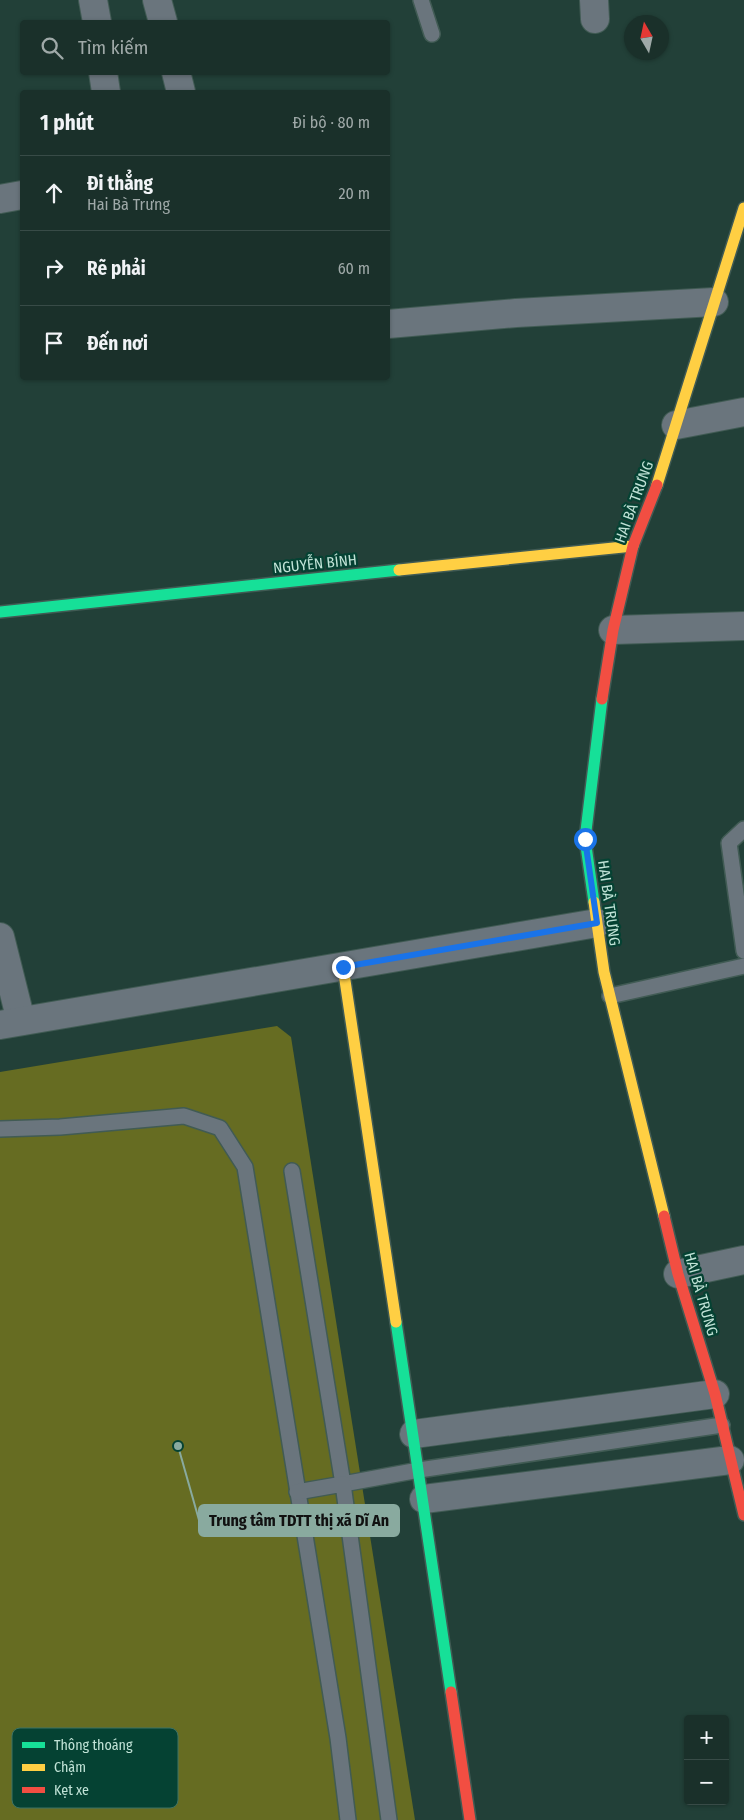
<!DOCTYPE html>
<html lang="vi">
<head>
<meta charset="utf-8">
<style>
  :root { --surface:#1a302a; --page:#273c36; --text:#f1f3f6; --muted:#9fa9a8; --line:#384b47 }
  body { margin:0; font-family:"Fira Sans Condensed",sans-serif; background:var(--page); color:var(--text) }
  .controls { position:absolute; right:15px; bottom:15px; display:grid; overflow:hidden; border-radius:5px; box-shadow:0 1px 4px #0004 }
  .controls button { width:45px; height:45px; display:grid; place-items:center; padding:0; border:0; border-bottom:1px solid var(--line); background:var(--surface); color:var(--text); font:25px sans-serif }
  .compass { position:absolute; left:624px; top:15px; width:45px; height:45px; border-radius:50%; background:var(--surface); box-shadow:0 1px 4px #0004; rotate:351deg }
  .stop { position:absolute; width:15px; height:15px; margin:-11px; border:4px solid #1a73e8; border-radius:50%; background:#fff }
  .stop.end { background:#1a73e8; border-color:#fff; box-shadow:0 1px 5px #0008 }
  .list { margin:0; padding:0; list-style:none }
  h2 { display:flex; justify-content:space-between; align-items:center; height:65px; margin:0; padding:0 20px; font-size:21px }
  h2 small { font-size:16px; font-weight:400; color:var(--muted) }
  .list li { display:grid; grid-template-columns:32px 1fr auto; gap:15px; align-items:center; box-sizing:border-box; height:75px; padding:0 20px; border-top:1px solid var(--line) }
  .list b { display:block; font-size:19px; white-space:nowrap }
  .list p { margin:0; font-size:16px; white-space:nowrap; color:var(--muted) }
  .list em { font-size:16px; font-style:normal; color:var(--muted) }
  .icon { flex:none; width:28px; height:28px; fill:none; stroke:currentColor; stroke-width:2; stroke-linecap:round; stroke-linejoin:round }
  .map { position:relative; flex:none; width:744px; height:1820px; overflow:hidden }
  .search { position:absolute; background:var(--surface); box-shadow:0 1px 4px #0004; left:20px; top:20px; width:370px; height:55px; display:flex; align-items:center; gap:12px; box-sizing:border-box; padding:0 18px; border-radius:5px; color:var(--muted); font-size:19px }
  .panel { position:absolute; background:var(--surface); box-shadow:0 1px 4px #0004; left:20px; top:90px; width:370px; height:290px; border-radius:5px }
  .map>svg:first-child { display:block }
  .pitch { fill:#666c22 }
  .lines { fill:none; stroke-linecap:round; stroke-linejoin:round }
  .lane-casing { stroke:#415b54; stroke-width:18 }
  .street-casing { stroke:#415b54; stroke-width:30 }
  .fast-casing { stroke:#415b54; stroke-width:14 }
  .slow-casing { stroke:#415b54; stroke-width:14 }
  .jam-casing { stroke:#415b54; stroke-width:14 }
  .lane { stroke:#6a757d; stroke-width:15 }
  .street { stroke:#6a757d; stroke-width:28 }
  .fast { stroke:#16e098; stroke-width:11 }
  .slow { stroke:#ffcf43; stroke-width:11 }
  .jam { stroke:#f24e42; stroke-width:11 }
  .route { stroke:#1a73e8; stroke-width:6 }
  .labels { text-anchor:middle; stroke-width:4.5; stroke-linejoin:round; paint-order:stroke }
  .street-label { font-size:15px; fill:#c1e3d7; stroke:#054233 }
  .key { fill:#054233; stroke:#3d7264; stroke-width:1 }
  .key-label { font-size:14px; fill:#c1e3d7 }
  .leader { fill:none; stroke:#89aa9f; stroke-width:2 }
  .callout-dot { fill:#89aa9f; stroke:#054233; stroke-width:2 }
  .callout { fill:#89aa9f; stroke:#89aa9f; stroke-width:2 }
  .callout-label { font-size:16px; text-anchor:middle; font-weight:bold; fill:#111 }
</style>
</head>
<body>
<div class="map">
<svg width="744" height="1820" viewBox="0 0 744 1820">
  <rect width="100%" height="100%" fill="#224038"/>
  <polygon class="pitch" points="277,1026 291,1037 415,1820 0,1820 0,1072"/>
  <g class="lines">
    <defs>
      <g id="lane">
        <polyline points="421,0 432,34"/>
        <polyline points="744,829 729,843 744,951"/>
        <polyline points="610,996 744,966"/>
        <polyline points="0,1129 60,1127 184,1116 220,1128 245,1167 338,1738 348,1820"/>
        <polyline points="292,1171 343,1484 419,1470 722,1425"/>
        <polyline points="297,1492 343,1484 389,1820"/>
      </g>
      <g id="street">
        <polyline points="93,0 97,22"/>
        <polyline points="157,0 163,22"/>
        <polyline points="594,0 595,19"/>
        <polyline points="103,72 106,92"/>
        <polyline points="176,72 181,92"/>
        <polyline points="0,199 22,195"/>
        <polyline points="388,324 516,313 714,302"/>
        <polyline points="676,425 744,412"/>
        <polyline points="613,630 744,626"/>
        <polyline points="0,937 21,1021"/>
        <polyline points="0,1025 597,923"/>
        <polyline points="678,1274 744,1260"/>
        <polyline points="414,1434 715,1394"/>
        <polyline points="424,1499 730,1460"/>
      </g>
      <g id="fast">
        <polyline points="0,612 399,570"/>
        <polyline points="594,902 585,839 602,699"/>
        <polyline points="396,1322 451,1692"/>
      </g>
      <g id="slow">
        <polyline points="657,485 744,208"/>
        <polyline points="399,570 633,546"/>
        <polyline points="594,902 604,972 664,1216"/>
        <polyline points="343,967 396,1322"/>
      </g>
      <g id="jam">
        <polyline points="602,699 613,630 633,546 657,485"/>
        <polyline points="664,1216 678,1274 715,1394 744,1515"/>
        <polyline points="451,1692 470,1820"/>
      </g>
    </defs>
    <use href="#lane" class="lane-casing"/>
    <use href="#street" class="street-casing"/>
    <use href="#fast" class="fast-casing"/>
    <use href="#slow" class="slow-casing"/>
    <use href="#jam" class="jam-casing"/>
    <use href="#lane" class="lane"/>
    <use href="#street" class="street"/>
    <use href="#fast" class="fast"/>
    <use href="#slow" class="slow"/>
    <use href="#jam" class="jam"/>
  </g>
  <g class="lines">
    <polyline class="route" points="343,967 597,923 585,839"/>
  </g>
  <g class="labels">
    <g class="street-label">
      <text transform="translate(634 502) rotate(-70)" y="5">HAI BÀ TRƯNG</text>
      <text transform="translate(315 564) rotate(-6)" y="5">NGUYỄN BÍNH</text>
      <text transform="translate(609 903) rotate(82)" y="5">HAI BÀ TRƯNG</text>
      <text transform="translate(701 1294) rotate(74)" y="5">HAI BÀ TRƯNG</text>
    </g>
  </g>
  <rect x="12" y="1728" width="166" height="80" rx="8" class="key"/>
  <rect x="22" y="1742" width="23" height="6" fill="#16e098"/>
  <rect x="22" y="1764" width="23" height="7" fill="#ffcf43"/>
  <rect x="22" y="1787" width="23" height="6" fill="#f24e42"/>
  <g class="key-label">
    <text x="54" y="1750">Thông thoáng</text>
    <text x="54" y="1772">Chậm</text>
    <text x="54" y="1795">Kẹt xe</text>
  </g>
  <path class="leader" d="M178 1446L199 1520"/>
  <circle class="callout-dot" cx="178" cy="1446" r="5"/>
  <rect class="callout" x="199" y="1505" width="200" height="31" rx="5"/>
  <g class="callout-label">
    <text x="299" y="1526">Trung tâm TDTT thị xã Dĩ An</text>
  </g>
</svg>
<div class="controls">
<button>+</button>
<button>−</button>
</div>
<svg class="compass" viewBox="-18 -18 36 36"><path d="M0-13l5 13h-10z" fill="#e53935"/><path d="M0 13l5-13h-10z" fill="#9fa9a8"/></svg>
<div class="stop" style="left:585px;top:839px"></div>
<div class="stop end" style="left:343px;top:967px"></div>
<div class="search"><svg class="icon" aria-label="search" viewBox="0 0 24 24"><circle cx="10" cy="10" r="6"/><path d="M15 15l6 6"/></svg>Tìm kiếm</div>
<section class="panel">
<h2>1 phút<small>Đi bộ · 80 m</small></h2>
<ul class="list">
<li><svg class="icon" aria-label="ahead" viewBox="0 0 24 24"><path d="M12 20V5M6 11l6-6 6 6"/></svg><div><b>Đi thẳng</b><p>Hai Bà Trưng</p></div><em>20 m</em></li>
<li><svg class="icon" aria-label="right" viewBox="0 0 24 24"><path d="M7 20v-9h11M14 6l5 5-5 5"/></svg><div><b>Rẽ phải</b></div><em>60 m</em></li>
<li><svg class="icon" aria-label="arrive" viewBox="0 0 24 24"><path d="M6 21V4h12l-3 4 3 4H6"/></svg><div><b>Đến nơi</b></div></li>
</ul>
</section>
</div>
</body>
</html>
